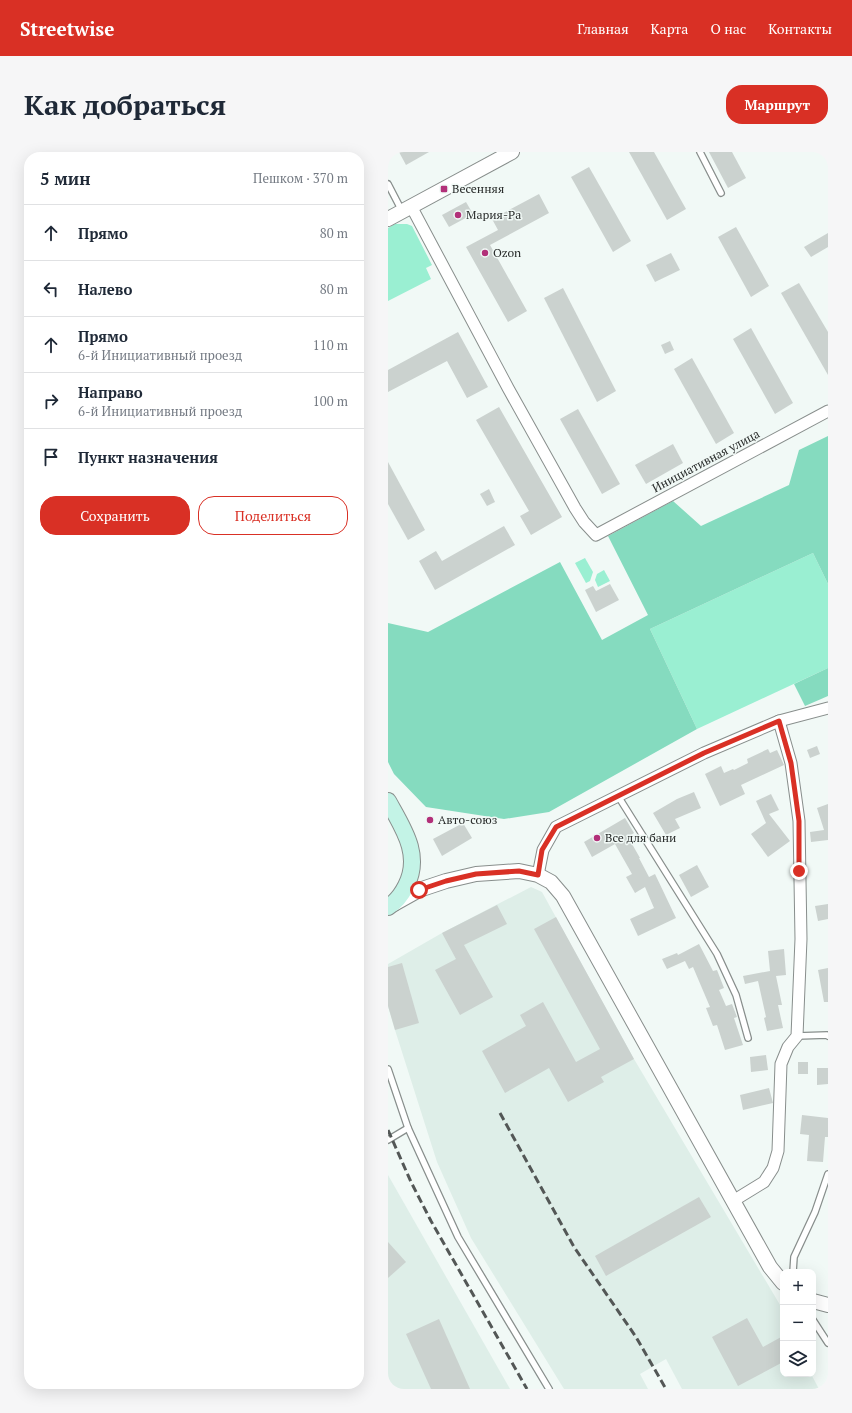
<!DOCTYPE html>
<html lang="ru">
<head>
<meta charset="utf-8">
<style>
  :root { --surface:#fff; --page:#f6f6f7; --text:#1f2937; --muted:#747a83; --line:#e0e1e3; --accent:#d93025 }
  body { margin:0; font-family:"PT Serif",serif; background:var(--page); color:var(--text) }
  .controls { position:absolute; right:12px; bottom:12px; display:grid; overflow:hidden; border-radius:8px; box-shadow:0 4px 16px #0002 }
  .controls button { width:36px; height:36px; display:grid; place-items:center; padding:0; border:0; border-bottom:1px solid var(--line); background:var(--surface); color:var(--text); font:20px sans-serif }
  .stop { position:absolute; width:12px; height:12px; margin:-9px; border:3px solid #d93025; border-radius:50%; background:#fff }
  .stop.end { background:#d93025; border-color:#fff; box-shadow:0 1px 4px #0008 }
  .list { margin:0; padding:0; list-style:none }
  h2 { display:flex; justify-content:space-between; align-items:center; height:52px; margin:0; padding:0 16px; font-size:17px }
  h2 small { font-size:13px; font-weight:400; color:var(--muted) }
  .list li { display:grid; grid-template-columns:26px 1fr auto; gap:12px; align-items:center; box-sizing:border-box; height:56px; padding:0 16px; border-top:1px solid var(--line) }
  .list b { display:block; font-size:15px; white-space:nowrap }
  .list p { margin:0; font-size:13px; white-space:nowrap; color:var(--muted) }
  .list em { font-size:13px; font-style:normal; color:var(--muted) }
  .actions { display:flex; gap:8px; padding:12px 16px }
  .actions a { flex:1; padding:9px 0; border:1px solid var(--accent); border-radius:16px; text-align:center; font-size:14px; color:var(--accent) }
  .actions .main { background:var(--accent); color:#fff }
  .icon { flex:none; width:22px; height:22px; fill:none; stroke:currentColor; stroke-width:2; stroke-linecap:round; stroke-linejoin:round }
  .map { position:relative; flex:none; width:440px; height:1237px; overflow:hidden; border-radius:16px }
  header { display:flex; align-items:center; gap:24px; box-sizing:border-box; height:56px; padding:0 20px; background:var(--accent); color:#fff }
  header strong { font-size:19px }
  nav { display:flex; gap:22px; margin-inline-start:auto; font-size:14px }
  .intro { display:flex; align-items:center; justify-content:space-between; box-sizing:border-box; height:96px; padding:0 24px }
  h1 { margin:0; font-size:28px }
  .button { padding:10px 18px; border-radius:16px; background:var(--accent); color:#fff; font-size:14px; font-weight:700 }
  main { display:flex; gap:24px; padding:0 24px }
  aside { flex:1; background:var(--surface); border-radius:16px; box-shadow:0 4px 16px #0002 }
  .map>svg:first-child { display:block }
  .built { fill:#deeee8 }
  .green { fill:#9aefd2 }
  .forest { fill:#85dbbf }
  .building { fill:#cbd2cf }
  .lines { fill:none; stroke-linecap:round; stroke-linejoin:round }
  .service-casing { stroke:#888e8c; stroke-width:8 }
  .minor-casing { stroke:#888e8c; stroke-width:13 }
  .tertiary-casing { stroke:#888e8c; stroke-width:16 }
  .secondary-casing { stroke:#888e8c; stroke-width:18 }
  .service { stroke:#fff; stroke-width:5.5 }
  .minor { stroke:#fff; stroke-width:11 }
  .tertiary { stroke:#fff; stroke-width:14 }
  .secondary { stroke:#c3f3e6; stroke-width:16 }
  .rail { stroke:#535756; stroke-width:3; stroke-dasharray:8 4; stroke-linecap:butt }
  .route { stroke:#d93025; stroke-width:5 }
  .poi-dot { fill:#b23079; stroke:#f1f9f6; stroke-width:1.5 }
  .labels { text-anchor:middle; stroke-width:3; stroke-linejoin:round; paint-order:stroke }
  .poi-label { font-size:12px; fill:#292c2b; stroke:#f1f9f6; text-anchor:start }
  .street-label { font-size:12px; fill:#292c2b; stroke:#f1f9f6 }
</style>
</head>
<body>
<header>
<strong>Streetwise</strong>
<nav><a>Главная</a><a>Карта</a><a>О нас</a><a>Контакты</a></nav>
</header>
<div class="intro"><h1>Как добраться</h1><a class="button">Маршрут</a></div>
<main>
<aside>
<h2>5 мин<small>Пешком · 370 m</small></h2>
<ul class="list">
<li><svg class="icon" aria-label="ahead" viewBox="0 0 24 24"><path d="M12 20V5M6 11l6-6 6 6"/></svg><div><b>Прямо</b></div><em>80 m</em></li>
<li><svg class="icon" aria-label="left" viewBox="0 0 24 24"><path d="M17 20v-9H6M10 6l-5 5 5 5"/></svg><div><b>Налево</b></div><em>80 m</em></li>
<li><svg class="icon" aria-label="ahead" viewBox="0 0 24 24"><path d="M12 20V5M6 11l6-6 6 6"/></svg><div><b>Прямо</b><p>6-й Инициативный проезд</p></div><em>110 m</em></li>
<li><svg class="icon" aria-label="right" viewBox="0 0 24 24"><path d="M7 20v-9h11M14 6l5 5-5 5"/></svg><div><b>Направо</b><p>6-й Инициативный проезд</p></div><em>100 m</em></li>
<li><svg class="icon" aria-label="arrive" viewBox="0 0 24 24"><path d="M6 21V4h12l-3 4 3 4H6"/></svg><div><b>Пункт назначения</b></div></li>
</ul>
<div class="actions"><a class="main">Сохранить</a><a>Поделиться</a></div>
</aside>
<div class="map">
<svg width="440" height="1237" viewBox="0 0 440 1237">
  <rect width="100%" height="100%" fill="#f1f9f6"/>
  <g class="built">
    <polygon points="143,735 154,740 246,907 395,1158 395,1222 423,1222 431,1237 294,1237 278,1207 252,1222 260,1237 176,1237 83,1086 49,1010 7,878 0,854 0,812 54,781"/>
    <polygon points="0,1023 122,1237 0,1237"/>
  </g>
  <g class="green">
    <polygon points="7,72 19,72 24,74 44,113 38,116 43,127 0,149 0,76"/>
    <polygon points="425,401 440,432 440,516 309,577 262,477"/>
    <polygon points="197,406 205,420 202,429 198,431 187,411"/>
    <polygon points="216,418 222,429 210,435 207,428 209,422"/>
  </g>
  <g class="forest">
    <polygon points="440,284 440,432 425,401 262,477 309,577 161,660 116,667 38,655 6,622 0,610 0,471 40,480 172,410 214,488 260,463 220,384 285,349 313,374 401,333 411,298"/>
    <polygon points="440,516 440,544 417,554 406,532"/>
  </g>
  <g class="building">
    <polygon points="11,0 41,0 18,13"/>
    <polygon points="241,0 266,0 298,57 279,68"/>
    <polygon points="321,0 344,0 358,26 340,36"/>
    <polygon points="201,15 243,89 225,100 183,25"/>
    <polygon points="151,42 161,61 102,93 139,159 120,170 78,95 110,78 104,67"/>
    <polygon points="78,50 85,62 61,75 54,63"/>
    <polygon points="348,75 381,134 363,145 330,85"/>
    <polygon points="440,81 440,95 423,105 416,95"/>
    <polygon points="283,101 292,118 267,130 258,113"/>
    <polygon points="411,131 440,180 440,223 393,141"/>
    <polygon points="175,136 228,239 209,250 156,146"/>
    <polygon points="363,176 405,251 387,262 345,187"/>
    <polygon points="70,180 100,235 79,246 59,209 0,240 0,218"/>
    <polygon points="282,189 286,198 277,202 273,193"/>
    <polygon points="304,206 346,281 328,292 286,217"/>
    <polygon points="111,255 174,365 143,383 132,364 141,359 88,268"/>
    <polygon points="190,257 232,332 214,342 172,267"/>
    <polygon points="285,292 295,311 258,332 247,313"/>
    <polygon points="0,310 37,378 20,388 0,352"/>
    <polygon points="101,337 107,350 99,354 92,342"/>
    <polygon points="116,374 127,393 47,438 31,409 48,399 54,409"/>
    <polygon points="222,432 231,448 208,460 197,438 205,434 208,439"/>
    <polygon points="429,594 432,602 422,606 419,598"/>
    <polygon points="380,597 382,601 389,598 396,613 353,633 357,642 332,654 317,622 333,614 336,621 345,617 346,618 360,611 359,607"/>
    <polygon points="306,640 313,656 287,667 292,676 278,683 265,661 289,647"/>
    <polygon points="383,642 391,658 381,662 402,689 380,705 363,682 378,671 368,649"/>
    <polygon points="440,652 440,688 423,690 422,680 436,678 429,656"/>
    <polygon points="237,666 246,681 240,685 252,706 251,706 261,725 267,722 288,766 250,784 242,767 266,756 257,735 247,741 238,725 244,722 227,692 204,705 196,690"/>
    <polygon points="75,671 84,686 54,704 45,687"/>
    <polygon points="309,713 321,735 303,745 291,723"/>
    <polygon points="440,752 440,767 430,769 427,754"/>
    <polygon points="109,753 119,772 76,793 105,845 72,863 47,818 68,807 54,781"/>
    <polygon points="168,765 246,907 213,925 216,930 180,950 161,916 117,941 94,899 138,874 132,863 155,850 188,910 212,897 146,777"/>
    <polygon points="311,792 325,819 329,818 336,836 331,838 338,854 344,852 349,865 346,866 355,893 337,898 329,873 325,874 318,856 322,855 305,815 301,817 297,809 279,817 274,807 289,801 290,803"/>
    <polygon points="396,797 398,823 388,824 394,853 390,853 395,876 379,879 376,866 378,865 370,829 357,832 355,824 382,819 380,799"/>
    <polygon points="14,811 31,871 7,878 0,854 0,815"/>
    <polygon points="440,816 440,850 436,850 430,818"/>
    <polygon points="378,903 380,918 363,920 362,905"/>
    <rect x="410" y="910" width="10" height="12"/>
    <polygon points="429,916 440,916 440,932 429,933"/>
    <polygon points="381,936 385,951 355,958 352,943"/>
    <polygon points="414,963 440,966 440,985 437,985 435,1010 419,1009 421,983 412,982"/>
    <polygon points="311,1045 323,1065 218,1124 207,1104"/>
    <polygon points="0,1090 18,1110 0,1126"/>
    <polygon points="359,1166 375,1195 395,1184 395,1210 350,1234 324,1185"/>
    <polygon points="51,1167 82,1237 43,1237 18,1182"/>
  </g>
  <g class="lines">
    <defs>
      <g id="service">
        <polyline points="312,0 333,41"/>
        <polyline points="0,32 14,59"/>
        <polyline points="230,644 329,802 348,843 360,886"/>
        <polyline points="409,884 439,883 440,884"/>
        <polyline points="0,917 20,976 70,1085 161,1237"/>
        <polyline points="0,988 20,976"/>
        <polyline points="405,1120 406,1105 427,1060 440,1022"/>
        <polyline points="425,1168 440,1191"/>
      </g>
      <g id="minor">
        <polyline points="23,54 120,236 187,356 196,370 208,383 440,259"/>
        <polyline points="150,723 155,698 168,675 316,601 391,569 440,556"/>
        <polyline points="345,1049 376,1030 385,1016 390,999 393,912 400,895 409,884 413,787 411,669 403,611 391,569"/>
      </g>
      <g id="tertiary">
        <polyline points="0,67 124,0"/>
        <polyline points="6,752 31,738 58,729 88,722 131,719 150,723 163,730 175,744 382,1115 395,1131"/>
        <polyline points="425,1149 440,1153"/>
      </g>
      <path id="secondary" d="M0,649C15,676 34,703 18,734C14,742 8,750 0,755"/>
    </defs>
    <use href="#service" class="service-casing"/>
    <use href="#minor" class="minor-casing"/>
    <use href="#tertiary" class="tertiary-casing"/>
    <use href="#secondary" class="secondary-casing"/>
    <use href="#service" class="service"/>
    <use href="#minor" class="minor"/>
    <use href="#tertiary" class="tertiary"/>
    <use href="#secondary" class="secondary"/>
    <g class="rail">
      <polyline points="112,961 186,1095 248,1185 278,1237"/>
      <polyline points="0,978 23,1030 43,1069 139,1237"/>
    </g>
  </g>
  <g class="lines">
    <polyline class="route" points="31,738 58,729 88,722 131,719 150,723 154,698 168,675 316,601 391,569 403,611 411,669 411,719"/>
  </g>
  <g class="poi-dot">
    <rect x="52" y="33" width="8" height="8" rx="2"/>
    <circle cx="70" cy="63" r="4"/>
    <circle cx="97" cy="101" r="4"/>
    <circle cx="42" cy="668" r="4"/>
    <circle cx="209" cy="686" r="4"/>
  </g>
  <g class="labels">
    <g class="poi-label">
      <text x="64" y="41">Весенняя</text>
      <text x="78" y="67">Мария-Ра</text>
      <text x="105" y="105">Ozon</text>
      <text x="50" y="672">Авто-союз</text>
      <text x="217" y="690">Все для бани</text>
    </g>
    <g class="street-label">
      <text transform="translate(318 309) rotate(-28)" y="4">Инициативная улица</text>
    </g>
  </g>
</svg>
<div class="controls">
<button>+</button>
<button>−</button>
<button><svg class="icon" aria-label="layers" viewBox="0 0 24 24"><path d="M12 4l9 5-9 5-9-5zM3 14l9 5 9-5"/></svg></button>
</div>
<div class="stop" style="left:31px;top:738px"></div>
<div class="stop end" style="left:411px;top:719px"></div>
</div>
</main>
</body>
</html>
